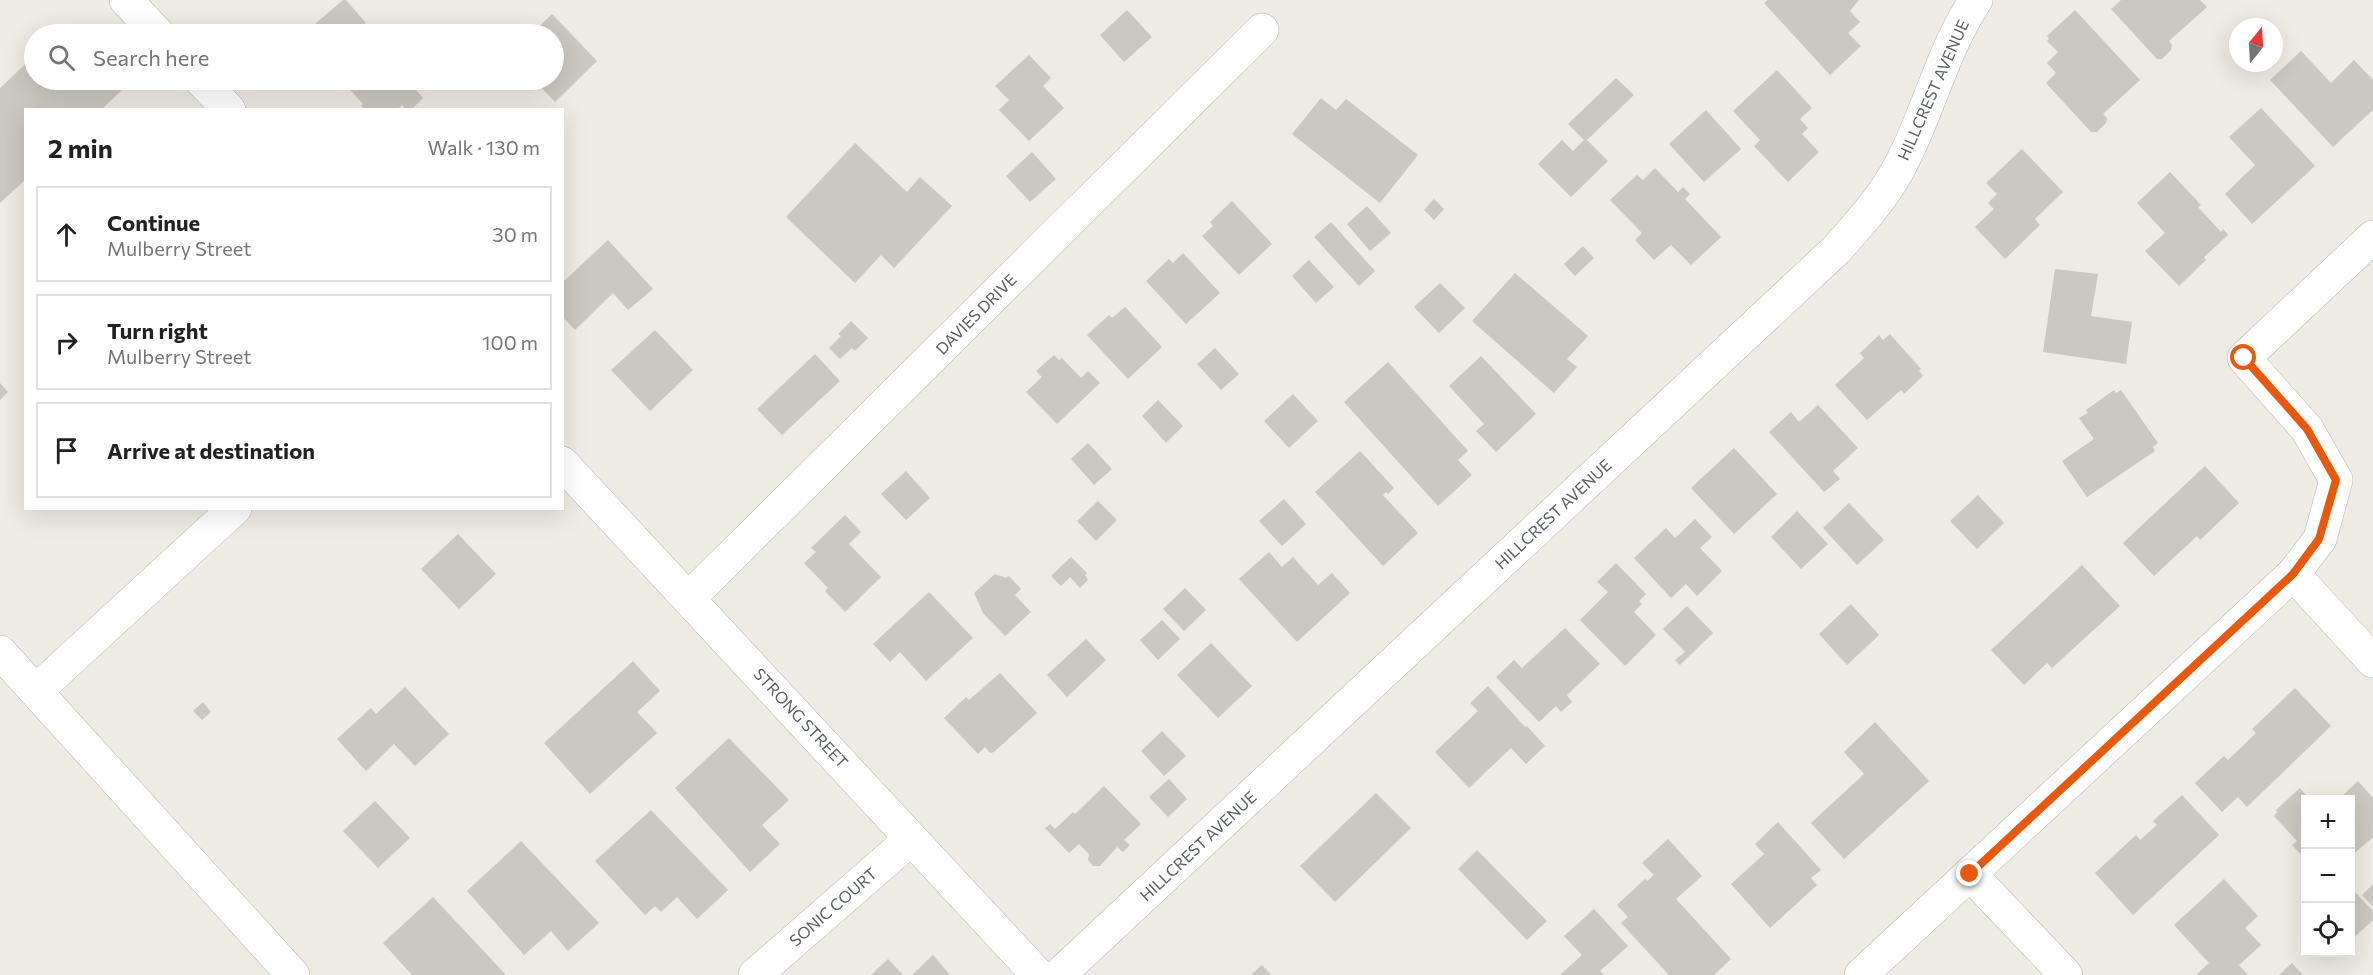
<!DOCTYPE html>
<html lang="en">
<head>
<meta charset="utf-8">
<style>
  :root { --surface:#fff; --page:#f6f6f6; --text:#202124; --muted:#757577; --line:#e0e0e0 }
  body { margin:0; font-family:Commissioner,sans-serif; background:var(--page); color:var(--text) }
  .controls { position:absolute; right:18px; bottom:18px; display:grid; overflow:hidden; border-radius:0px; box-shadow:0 6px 24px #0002 }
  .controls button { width:54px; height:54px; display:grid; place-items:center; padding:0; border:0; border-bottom:2px solid var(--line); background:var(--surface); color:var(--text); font:30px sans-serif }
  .compass { position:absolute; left:2229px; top:18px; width:54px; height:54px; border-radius:50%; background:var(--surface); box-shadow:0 6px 24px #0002; rotate:18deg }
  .stop { position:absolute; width:18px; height:18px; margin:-14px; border:4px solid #ea580c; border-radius:50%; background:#fff }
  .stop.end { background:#ea580c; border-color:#fff; box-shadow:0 2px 6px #0008 }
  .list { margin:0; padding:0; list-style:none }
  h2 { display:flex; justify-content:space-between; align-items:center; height:78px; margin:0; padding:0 24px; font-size:26px }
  h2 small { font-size:20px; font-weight:400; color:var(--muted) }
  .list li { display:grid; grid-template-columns:39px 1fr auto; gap:18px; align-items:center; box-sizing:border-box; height:96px; margin:0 12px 12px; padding:0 12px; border:2px solid var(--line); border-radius:0px }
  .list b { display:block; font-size:22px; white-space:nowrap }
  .list p { margin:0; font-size:20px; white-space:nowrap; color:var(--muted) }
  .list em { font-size:20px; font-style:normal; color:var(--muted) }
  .icon { flex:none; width:33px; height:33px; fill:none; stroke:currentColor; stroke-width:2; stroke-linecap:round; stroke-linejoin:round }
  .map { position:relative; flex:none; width:2373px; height:975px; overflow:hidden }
  .search { position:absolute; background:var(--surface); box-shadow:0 6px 24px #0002; left:24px; top:24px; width:540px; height:66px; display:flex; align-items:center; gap:15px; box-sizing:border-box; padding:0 21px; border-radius:33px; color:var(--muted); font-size:22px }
  .panel { position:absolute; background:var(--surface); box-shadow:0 6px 24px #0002; left:24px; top:108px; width:540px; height:402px; border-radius:0px }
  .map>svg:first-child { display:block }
  .building { fill:#cbc7c1 }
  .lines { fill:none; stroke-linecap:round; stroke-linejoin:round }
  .minor-casing { stroke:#b5b8bd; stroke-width:34 }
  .minor { stroke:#fff; stroke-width:33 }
  .route { stroke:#ea580c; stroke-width:8 }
  .labels { text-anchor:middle; stroke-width:4.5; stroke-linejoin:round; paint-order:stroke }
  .street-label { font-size:16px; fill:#5a5f64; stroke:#fff }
</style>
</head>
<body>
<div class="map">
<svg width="2373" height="975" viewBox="0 0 2373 975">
  <rect width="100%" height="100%" fill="#eeebe2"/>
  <g class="building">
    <polygon points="343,0 346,0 366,23 356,32 358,34 303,34"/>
    <polygon points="1768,0 1859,0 1850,11 1860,22 1848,33 1861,46 1830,75 1764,3"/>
    <polygon points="2121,0 2200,0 2207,7 2169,41 2172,45 2171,50 2162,59 2157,59 2111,9"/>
    <polygon points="1127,10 1152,37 1124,62 1100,35"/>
    <polygon points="2075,10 2140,80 2103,114 2107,118 2106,123 2097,132 2091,132 2046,83 2056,73 2047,63 2058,52 2047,41 2049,39 2047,36"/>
    <polygon points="552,14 597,61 555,102 534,80 554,80 554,34 531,34"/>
    <polygon points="2301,51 2331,83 2354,60 2373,80 2373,110 2333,147 2270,80"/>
    <polygon points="1029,55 1051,78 1043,86 1064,108 1029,141 999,110 1009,100 995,86"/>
    <polygon points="34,56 34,80 111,80 121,91 101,110 26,110 26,179 0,203 0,88"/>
    <polygon points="1777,70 1812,108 1800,119 1808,128 1802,134 1819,152 1788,182 1754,146 1760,140 1733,111"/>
    <polygon points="1616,78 1634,95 1587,140 1608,161 1571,197 1538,164 1562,140 1573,151 1584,140 1568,124"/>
    <polygon points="350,80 411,80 409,82 423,98 411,110 406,110 402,105 397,110 365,110 361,106 363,104 345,84"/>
    <polygon points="1321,98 1336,110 1346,99 1418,155 1380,203 1292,134"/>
    <polygon points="2261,108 2315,166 2252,224 2225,194 2255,165 2229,137"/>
    <polygon points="1706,110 1741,149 1704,182 1669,144"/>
    <polygon points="855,143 907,192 920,177 952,206 894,268 881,255 855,283 786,217"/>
    <polygon points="2022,149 2063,192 2035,219 2040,225 2005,259 1975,227 1994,209 1988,203 1997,194 1986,183"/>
    <polygon points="1032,152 1056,179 1030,202 1006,176"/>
    <polygon points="1655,168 1678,192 1683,187 1690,194 1685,199 1721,237 1691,265 1671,245 1654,260 1635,240 1642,233 1610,200 1637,175 1643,180"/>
    <polygon points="2170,172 2201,205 2198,207 2221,232 2223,229 2228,235 2204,257 2206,260 2179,286 2145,251 2165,233 2137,203"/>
    <polygon points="1434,199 1444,209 1434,220 1424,210"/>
    <polygon points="1232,201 1272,244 1239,275 1202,236 1213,226 1210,222"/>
    <polygon points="1367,206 1391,233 1370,251 1347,224"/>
    <polygon points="1331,222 1375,271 1359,286 1314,237"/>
    <polygon points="608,240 653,289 628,310 613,293 575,330 562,316 562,283"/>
    <polygon points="1583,246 1594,258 1575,276 1564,264"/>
    <polygon points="1183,253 1220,293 1186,324 1146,281 1169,259 1173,263"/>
    <polygon points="1309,260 1334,287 1316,303 1292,276"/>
    <polygon points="2055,269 2098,274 2091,316 2132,322 2126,364 2043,352"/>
    <polygon points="1515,273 1588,336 1567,359 1577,367 1554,393 1472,321"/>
    <polygon points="1440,283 1465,308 1439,333 1414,307"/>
    <polygon points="1125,307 1162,347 1128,379 1087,335 1109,315 1112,318"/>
    <polygon points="851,321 868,338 855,351 852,348 840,359 829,348 841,336 838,334"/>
    <polygon points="655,330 693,370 650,411 611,370"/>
    <polygon points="1890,334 1921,369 1919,371 1923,376 1904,394 1901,390 1867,420 1835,385 1864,358 1860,353 1879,335 1883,340"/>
    <polygon points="1215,348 1239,374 1221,390 1197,364"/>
    <polygon points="815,354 840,381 782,435 757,409"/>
    <polygon points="1054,355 1059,360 1062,358 1081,378 1088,371 1100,383 1057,424 1026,392 1042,377 1036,371"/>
    <polygon points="1481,356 1536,414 1496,452 1476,431 1484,424 1449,386"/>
    <polygon points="1388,362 1468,451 1458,460 1472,475 1438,506 1344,402"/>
    <polygon points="0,383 8,392 0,400"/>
    <polygon points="2114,390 2116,393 2121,390 2158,443 2153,447 2155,451 2087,497 2062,461 2094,439 2079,418 2088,413 2086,410"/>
    <polygon points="1293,394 1318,421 1289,448 1264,421"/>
    <polygon points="1158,400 1183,426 1166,443 1142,416"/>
    <polygon points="1818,405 1858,448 1833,471 1840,479 1824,492 1769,432 1791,412 1799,422"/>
    <polygon points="1088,443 1112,469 1094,485 1071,459"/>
    <polygon points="1734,448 1777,494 1734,534 1691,488"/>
    <polygon points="1360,451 1394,488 1388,494 1386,492 1383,495 1418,533 1383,566 1315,492"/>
    <polygon points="2205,466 2239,503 2200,540 2197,536 2154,576 2123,543"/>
    <polygon points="906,471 930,498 906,520 881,494"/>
    <polygon points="1978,495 2004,523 1977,549 1950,521"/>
    <polygon points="1284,499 1306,524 1282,546 1259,521"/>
    <polygon points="1098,501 1117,520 1096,541 1077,521"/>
    <polygon points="1849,503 1884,540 1857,565 1823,528"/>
    <polygon points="1797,511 1828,544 1801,569 1771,537"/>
    <polygon points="845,515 861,532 849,544 881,577 845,612 825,591 828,588 804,563 816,552 811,548"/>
    <polygon points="1695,519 1712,537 1700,548 1722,571 1697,596 1686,584 1671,598 1634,558 1666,528 1675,538"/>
    <polygon points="458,534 496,574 459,609 421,569"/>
    <polygon points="1269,552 1282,567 1293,557 1318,585 1332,573 1350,593 1297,642 1239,579"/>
    <polygon points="1071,557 1087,573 1085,575 1088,580 1080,588 1070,577 1061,586 1051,576"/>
    <polygon points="1616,563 1646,594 1639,601 1642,604 1634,612 1656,635 1625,666 1580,620 1608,592 1597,582"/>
    <polygon points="2082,565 2120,606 2052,668 2047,663 2024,685 1991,650"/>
    <polygon points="995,574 1006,578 1009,576 1021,589 1015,595 1031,612 1005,636 983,613 974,593"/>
    <polygon points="1185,588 1206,610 1184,631 1163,609"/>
    <polygon points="929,592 973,638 926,681 900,652 890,662 873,644"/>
    <polygon points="1851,604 1879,635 1847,665 1819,634"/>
    <polygon points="1687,606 1713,633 1680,665 1675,660 1685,652 1663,629"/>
    <polygon points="1162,620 1180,639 1158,660 1140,640"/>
    <polygon points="1565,628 1600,664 1567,695 1572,702 1561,712 1556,706 1539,722 1496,677 1514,660 1522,668"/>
    <polygon points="1086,639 1106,660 1067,697 1047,675"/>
    <polygon points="1211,643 1252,686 1218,718 1177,675"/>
    <polygon points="633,661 660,691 637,712 657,733 590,794 544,743"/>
    <polygon points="1000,673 1037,713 994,752 990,753 985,747 978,754 944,718 966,697 969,700"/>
    <polygon points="1488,686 1525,727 1527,726 1545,746 1526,764 1511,748 1469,788 1435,752 1478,711 1470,703"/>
    <polygon points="405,687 449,734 415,766 394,744 366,771 337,739 371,708 376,714"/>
    <polygon points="2295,688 2331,726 2247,807 2238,797 2222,812 2195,783 2224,756 2228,760 2256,733 2252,729"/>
    <polygon points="203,702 211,712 202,720 193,711"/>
    <polygon points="1875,722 1929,781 1844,859 1811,823 1864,774 1844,752"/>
    <polygon points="1162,731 1186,756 1164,776 1141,751"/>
    <polygon points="729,738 789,800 762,825 780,844 750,872 675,788"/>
    <polygon points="1169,779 1187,799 1168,817 1149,797"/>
    <polygon points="2358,781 2373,798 2373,837 2350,857 2350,800 2338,800"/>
    <polygon points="1104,786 1141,824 1124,840 1130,845 1123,852 1117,847 1100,866 1093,866 1088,860 1089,854 1079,844 1069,853 1045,828 1050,824 1055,829 1073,812 1075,814"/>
    <polygon points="2300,788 2310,800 2306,800 2306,860 2292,845 2297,841 2274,816 2277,812 2276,810"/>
    <polygon points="1376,793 1411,828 1335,902 1300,866"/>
    <polygon points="2182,795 2219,835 2133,915 2095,873 2136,835 2140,840 2157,825 2153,821"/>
    <polygon points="375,801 410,838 378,868 343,831"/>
    <polygon points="651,810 728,890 697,919 677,897 661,912 655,906 645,915 595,861"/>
    <polygon points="1778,822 1821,870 1811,878 1817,885 1770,928 1731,884 1764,854 1755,844"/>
    <polygon points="1668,839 1702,876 1676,899 1731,959 1714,975 1669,975 1621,923 1628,917 1617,905 1645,879 1647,881 1654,875 1642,863"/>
    <polygon points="521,841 599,923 568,951 551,931 524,955 467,891"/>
    <polygon points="1477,850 1547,921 1527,940 1458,869"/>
    <polygon points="2224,879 2258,916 2245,928 2261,945 2239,965 2248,975 2196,975 2209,963 2174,925"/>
    <polygon points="2373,884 2373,907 2362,895"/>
    <polygon points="2350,887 2373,911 2373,920 2350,941"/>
    <polygon points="433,897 506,975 412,975 383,943"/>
    <polygon points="1594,909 1628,946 1600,971 1604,975 1560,975 1582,955 1564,936"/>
    <polygon points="933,955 950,975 912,975"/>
    <polygon points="888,959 903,975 871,975"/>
    <polygon points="2292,963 2303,975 2279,975"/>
    <polygon points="1262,965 1271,975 1251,975"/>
  </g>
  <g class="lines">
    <defs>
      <g id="minor">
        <polyline points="126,0 158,34"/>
        <polyline points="201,80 229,110"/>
        <polyline points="562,463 1038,975"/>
        <polyline points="2293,574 2373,661"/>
        <polyline points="690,597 1262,30"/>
        <polyline points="0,652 293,975"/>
        <polyline points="36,691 235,508"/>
        <polyline points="1970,874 2066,975"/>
        <polyline points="755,975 911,839"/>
        <path d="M1059,975L1836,250C1860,223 1886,195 1902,162C1929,110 1943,49 1976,0"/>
        <polyline points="1861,975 2293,574 2320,539 2336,480 2307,429 2244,358 2373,237"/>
      </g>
    </defs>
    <use href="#minor" class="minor-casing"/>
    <use href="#minor" class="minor"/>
  </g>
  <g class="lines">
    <polyline class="route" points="1970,874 2293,574 2319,539 2336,480 2307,429 2244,358"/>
  </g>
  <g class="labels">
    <g class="street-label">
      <text transform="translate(1933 90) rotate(-66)" y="6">HILLCREST AVENUE</text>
      <text transform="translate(976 314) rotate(-45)" y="6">DAVIES DRIVE</text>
      <text transform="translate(1553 514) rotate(-43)" y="6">HILLCREST AVENUE</text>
      <text transform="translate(801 718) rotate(47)" y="6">STRONG STREET</text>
      <text transform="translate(1198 846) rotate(-43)" y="6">HILLCREST AVENUE</text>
      <text transform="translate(833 907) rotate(-41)" y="6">SONIC COURT</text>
    </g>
  </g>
</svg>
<div class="controls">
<button>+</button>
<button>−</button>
<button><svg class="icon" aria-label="locate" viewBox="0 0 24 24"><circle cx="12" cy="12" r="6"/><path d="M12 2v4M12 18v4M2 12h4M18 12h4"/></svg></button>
</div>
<svg class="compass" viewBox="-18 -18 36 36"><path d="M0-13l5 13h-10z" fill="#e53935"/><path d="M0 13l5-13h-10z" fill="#757577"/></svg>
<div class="stop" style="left:2244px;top:358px"></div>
<div class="stop end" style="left:1970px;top:874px"></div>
<div class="search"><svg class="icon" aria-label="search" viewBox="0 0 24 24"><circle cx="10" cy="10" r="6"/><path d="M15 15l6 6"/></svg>Search here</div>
<section class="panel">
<h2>2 min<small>Walk · 130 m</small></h2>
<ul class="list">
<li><svg class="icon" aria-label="ahead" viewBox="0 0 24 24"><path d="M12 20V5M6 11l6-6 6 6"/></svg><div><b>Continue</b><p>Mulberry Street</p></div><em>30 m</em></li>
<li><svg class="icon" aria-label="right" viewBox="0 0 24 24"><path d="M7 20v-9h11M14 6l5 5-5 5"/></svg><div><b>Turn right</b><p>Mulberry Street</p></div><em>100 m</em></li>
<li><svg class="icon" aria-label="arrive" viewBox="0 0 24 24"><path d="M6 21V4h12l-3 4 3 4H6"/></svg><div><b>Arrive at destination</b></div></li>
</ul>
</section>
</div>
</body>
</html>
